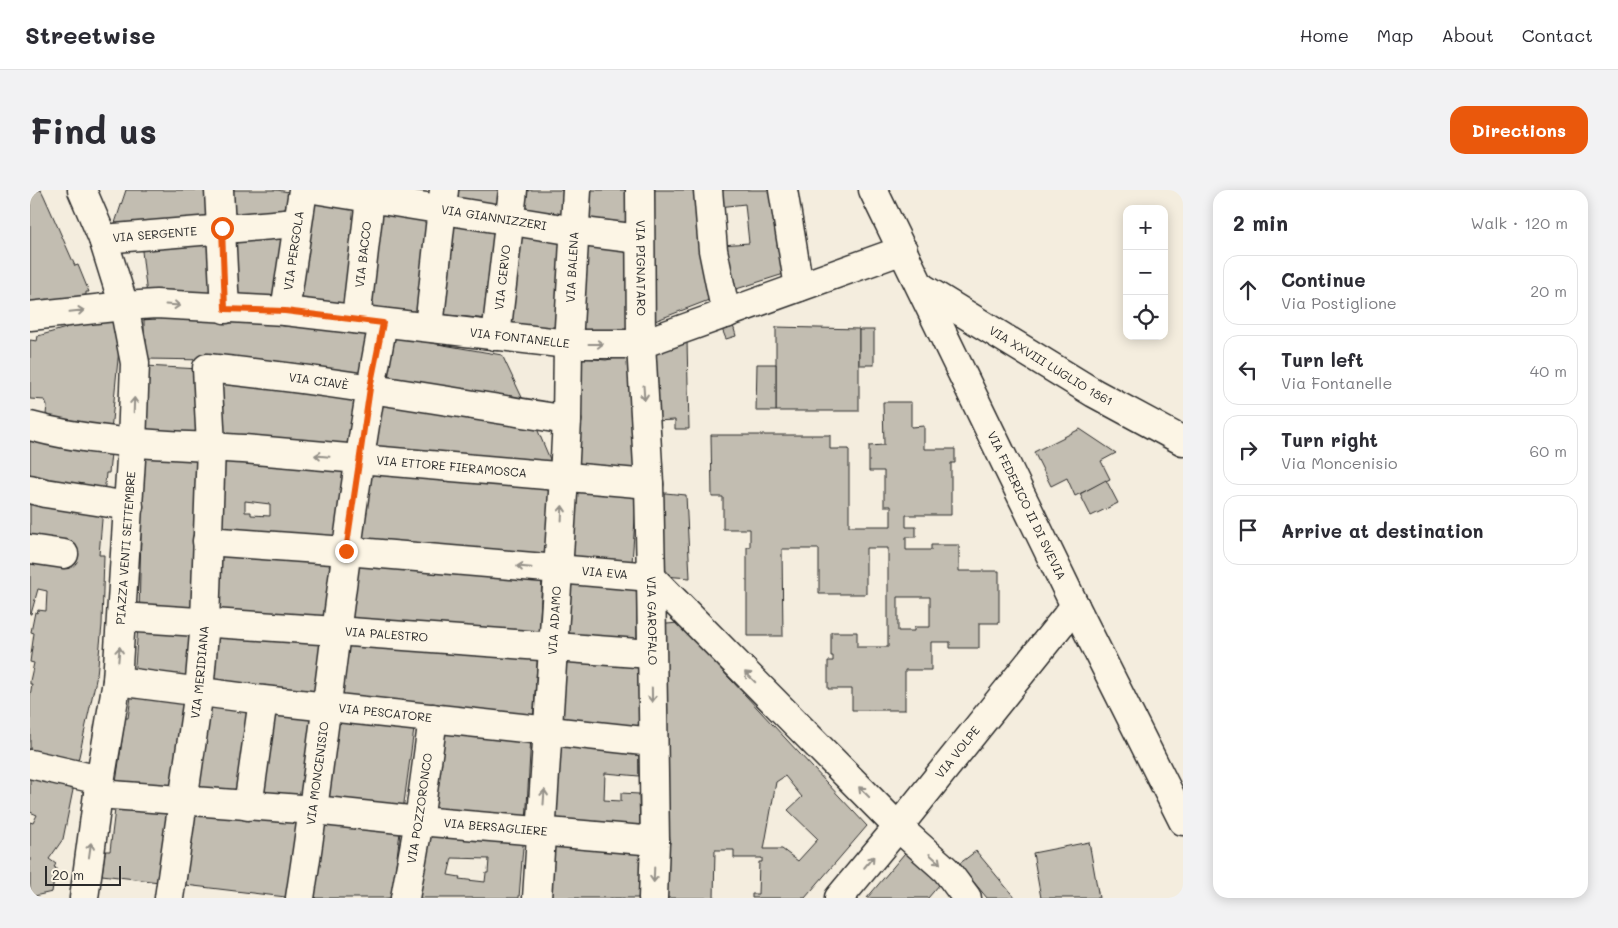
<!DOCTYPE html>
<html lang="en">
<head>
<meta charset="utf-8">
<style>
  :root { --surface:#fff; --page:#f2f2f3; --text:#2b2b33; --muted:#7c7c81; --line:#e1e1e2; --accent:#ea580c }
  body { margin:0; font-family:Mali,sans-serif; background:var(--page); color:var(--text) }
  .controls { position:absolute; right:15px; top:15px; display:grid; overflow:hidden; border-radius:10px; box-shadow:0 2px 12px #0003 }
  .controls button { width:45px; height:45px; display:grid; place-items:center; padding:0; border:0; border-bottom:1px solid var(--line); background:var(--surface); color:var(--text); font:25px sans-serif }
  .scale { position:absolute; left:15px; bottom:12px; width:76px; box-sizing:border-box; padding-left:5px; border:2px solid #2b2b2b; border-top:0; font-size:14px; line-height:18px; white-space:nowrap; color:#2b2b2b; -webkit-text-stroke:4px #fcf5e5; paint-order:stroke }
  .stop { position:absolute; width:15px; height:15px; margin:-11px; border:4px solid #ea580c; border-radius:50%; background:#fff }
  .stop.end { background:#ea580c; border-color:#fff; box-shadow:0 1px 5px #0008 }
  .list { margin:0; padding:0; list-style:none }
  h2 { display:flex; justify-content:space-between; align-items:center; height:65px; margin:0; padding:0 20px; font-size:21px }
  h2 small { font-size:16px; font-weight:400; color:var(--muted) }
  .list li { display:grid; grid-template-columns:32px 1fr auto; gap:15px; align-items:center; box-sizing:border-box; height:70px; margin:0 10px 10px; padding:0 10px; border:1px solid var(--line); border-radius:15px }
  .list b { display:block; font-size:19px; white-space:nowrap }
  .list p { margin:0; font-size:16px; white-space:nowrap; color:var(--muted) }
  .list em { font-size:16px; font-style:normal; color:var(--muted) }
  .icon { flex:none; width:28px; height:28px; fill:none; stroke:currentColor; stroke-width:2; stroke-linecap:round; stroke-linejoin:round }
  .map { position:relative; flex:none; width:1153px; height:708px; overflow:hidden; border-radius:15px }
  header { display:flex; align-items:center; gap:30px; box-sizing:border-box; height:70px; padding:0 25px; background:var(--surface); border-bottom:1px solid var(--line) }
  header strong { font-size:24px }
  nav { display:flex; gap:28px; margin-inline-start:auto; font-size:18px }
  .intro { display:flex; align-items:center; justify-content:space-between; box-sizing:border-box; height:120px; padding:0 30px }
  h1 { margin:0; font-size:35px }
  .button { padding:12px 22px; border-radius:15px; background:var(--accent); color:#fff; font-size:18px; font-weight:700 }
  main { display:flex; gap:30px; padding:0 30px }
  aside { flex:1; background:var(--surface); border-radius:15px; box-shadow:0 2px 12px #0003 }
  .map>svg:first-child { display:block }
  .building { fill:#c2bdb1; stroke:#2b2b2b; fill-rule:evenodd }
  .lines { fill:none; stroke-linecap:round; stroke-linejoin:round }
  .minor-casing { stroke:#2b2b2b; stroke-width:31 }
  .major-casing { stroke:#2b2b2b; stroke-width:31 }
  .minor { stroke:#fcf5e5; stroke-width:28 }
  .major { stroke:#fcf5e5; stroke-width:28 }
  .oneway { stroke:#949088 }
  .route { stroke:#ea580c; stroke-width:6 }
  .labels { text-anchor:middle; stroke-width:4.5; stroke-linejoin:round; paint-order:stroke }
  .street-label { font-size:12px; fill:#2b2b2b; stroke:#fcf5e5 }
</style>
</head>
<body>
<header>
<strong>Streetwise</strong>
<nav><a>Home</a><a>Map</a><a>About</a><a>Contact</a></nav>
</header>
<div class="intro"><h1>Find us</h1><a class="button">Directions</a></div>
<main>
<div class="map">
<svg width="1153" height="708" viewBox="0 0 1153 708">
  <rect width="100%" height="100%" fill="#f4edde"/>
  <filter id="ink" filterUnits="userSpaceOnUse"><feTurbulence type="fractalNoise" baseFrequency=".02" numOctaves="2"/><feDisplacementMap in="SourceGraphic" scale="10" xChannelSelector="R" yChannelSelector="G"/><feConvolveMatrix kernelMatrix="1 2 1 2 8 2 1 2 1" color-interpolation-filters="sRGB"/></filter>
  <g filter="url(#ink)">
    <g class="building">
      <polygon points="0,0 11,0 14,6 45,76 48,75 59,102 56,102 56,105 0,114"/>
      <polygon points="96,0 184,0 184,28 84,36"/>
      <polygon points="199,0 247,0 265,3 261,24 200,30"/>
      <polygon points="420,0 472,0 470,24 418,16"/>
      <polygon points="487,0 540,0 538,33 485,26"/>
      <polygon points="553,0 602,0 602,43 551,36"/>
      <polygon points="615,0 670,0 684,108 617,134"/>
      <polygon points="687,0 743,0 757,83 697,102 691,55 719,53 715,14 688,17"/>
      <polygon points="278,6 332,15 319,116 262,110"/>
      <polygon points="343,19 404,28 392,122 334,116"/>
      <polygon points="419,31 470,38 458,129 407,124"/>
      <polygon points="258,39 249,110 201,110 200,43"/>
      <polygon points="484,41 537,52 533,141 472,136"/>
      <polygon points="183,49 188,108 117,106 111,52"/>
      <polygon points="549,49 602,54 604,140 546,142"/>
      <polygon points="80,121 89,159 81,241 15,234 17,215 15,210 0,209 0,150 7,151 8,146 36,138 36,134"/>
      <polygon points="114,121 222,130 340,144 333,187 180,170 115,169 116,149 114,149"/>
      <polygon points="703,135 706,146 696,149 692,139"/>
      <polygon points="746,137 829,139 829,221 746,221"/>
      <rect x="829" y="140" width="15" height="35"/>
      <polygon points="355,145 472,165 497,218 347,194"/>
      <polygon points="657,151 659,239 645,239 645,230 624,231 624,161"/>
      <polygon points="606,164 607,281 542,276 543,167 576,170"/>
      <polygon points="727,174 746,174 746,221 726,221"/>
      <polygon points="115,176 170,179 174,247 114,245"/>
      <polygon points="183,188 330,205 324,260 191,248"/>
      <polygon points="345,207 503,229 522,274 336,261"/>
      <path d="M853,212H881V237L894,236V259H925V273H921V325H876V337H886V347H876V360H901V355H929V381H969V433H949V458H920V452H901V480H875V520H822V499H798V471H803V466H801V442H827V457H858V358H836V404H789V359H752L753,446H717V357H720V339H693V307H682L681,245H800V259H819V336H861V316H854V281H839V256L854,255ZM868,407H900V437H884V441H868Z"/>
      <polygon points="1050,239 1086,263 1071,271 1080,289 1045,306 1037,288 1021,296 1004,262"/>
      <polygon points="0,241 82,253 79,283 76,283 74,306 0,292"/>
      <polygon points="113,262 173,267 168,426 109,424"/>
      <path d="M188,268L318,277L309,351L184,341ZM215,311L240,314V326L221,325V322H215Z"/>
      <polygon points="333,279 359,286 360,282 520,295 515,366 324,351"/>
      <polygon points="1076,290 1088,313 1061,326 1050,304"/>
      <polygon points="541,296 607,300 602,373 537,370"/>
      <polygon points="625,302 656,305 660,388 633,386"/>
      <polygon points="0,305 73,318 69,365 74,365 72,435 67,485 46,580 0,569 0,506 2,494 0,494 0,491 4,473 0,472 4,443 1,442 5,422 7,423 8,420 16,421 17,401 8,399 1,424 0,424"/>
      <polygon points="184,362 306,372 298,432 181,425"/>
      <polygon points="321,372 512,388 509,448 313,434"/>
      <polygon points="535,390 607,393 607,455 531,450"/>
      <path d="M648,433L837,636L775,708H722V704H728L729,672H732V668H704V660H685L684,708H628L626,435ZM755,586L772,607L758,620L788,649L768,671L752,659H734L746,592Z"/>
      <polygon points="108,436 169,439 165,493 104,489"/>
      <polygon points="182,439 296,448 289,506 174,493"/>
      <polygon points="311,448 508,462 503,531 304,507"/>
      <polygon points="530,465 608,471 609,544 525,533"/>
      <polygon points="102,500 156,506 146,605 85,600 95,528 98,528"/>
      <polygon points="174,515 221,520 211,608 158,605"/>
      <polygon points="239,515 286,521 276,614 223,610"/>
      <polygon points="302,523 385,532 373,620 291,614"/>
      <polygon points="407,534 501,546 496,633 395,622"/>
      <polygon points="524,549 609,557 609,586 575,583 574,610 591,611 591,603 609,604 610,641 518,634"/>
      <polygon points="0,578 45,590 33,649 19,669 26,674 24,677 26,678 22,702 0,707 0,632 3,633 7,625 0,622"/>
      <polygon points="86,611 145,614 129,692 72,685 75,661 80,661"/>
      <polygon points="158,616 274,626 264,708 147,694"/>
      <polygon points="289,626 371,634 362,708 279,708"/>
      <path d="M395,636L494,644L489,708H385ZM422,668L459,669L458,683H456L455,692L429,689L430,687L418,685Z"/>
      <polygon points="517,646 609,653 610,708 513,708"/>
      <polygon points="885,651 921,681 898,708 837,708"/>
      <polygon points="1059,652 1069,708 1011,708 1003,663"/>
      <polygon points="946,661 985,708 957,708 929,674"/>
    </g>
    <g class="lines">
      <defs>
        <g id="minor">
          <polyline points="52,0 73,49 94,116 105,173 102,253 87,491 68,604 54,708"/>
          <polyline points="189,0 195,119"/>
          <path id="s1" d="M290,0L545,41L609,49"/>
          <path id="s2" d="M610,0L611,154L619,294L621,387L625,651L623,708"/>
          <polyline points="678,0 683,60 696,124"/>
          <polyline points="753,0 769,97"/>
          <path id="s3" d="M73,49L267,33"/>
          <path id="s4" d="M891,97L1064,203L1153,251"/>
          <path id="s5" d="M255,121L273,0"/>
          <path id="s6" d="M0,126L94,116L126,114L255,121L538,154H611L873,60"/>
          <path id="s7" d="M326,129L341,0"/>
          <polyline points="399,137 414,0"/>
          <path id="s8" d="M466,146L483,0"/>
          <path id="s9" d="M0,236C73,256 150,254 225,260C356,271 488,283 619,294"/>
          <polyline points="0,299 15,303 99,316"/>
          <path id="s10" d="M177,351L316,361L621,387L868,637L916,680L937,708"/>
          <polyline points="0,359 34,364"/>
          <path id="s11" d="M92,427L306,441L621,464"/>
          <path id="s12" d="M87,491L233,510L623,552"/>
          <polyline points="0,574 70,590"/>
          <path id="s13" d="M68,604L284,620L389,631L625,651"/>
          <polyline points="218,616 233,510"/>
          <path id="s14" d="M139,708L169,501L175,432L181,256L177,178C298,190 417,211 537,230"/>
          <path id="s15" d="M270,708C300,517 316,323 353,133"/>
          <path id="s16" d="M375,708L389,631L403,528"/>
          <path id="s17" d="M507,708L534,287L537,230L538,154L547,0"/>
        </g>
        <g id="major">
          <path id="s18" d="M843,0L1045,416L1153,631"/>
          <path id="s19" d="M809,708L868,637L1045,416"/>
        </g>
      </defs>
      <use href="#minor" class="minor-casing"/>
      <use href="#major" class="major-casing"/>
      <use href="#minor" class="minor"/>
      <use href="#major" class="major"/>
    </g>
    <defs><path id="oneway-shaft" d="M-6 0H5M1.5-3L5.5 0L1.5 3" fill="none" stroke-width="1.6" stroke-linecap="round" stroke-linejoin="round" transform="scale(1.25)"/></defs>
    <g class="oneway">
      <use href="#oneway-shaft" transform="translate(143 115) rotate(4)"/>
      <use href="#oneway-shaft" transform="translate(47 121) rotate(-6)"/>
      <use href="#oneway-shaft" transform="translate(566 154)"/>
      <use href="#oneway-shaft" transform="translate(614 203) rotate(86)"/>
      <use href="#oneway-shaft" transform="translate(104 215) rotate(-88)"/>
      <use href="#oneway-shaft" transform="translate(292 266) rotate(-175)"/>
      <use href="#oneway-shaft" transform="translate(532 323) rotate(-87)"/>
      <use href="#oneway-shaft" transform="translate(494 377) rotate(-175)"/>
      <use href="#oneway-shaft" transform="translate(89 464) rotate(-85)"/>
      <use href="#oneway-shaft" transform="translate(720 487) rotate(-135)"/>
      <use href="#oneway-shaft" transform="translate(622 505) rotate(89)"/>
      <use href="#oneway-shaft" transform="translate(834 602) rotate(-135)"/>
      <use href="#oneway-shaft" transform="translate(514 607) rotate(-86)"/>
      <use href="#oneway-shaft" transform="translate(60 660) rotate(-82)"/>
      <use href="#oneway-shaft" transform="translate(905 669) rotate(42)"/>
      <use href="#oneway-shaft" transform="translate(839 672) rotate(-50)"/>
      <use href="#oneway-shaft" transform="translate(624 685) rotate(92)"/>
    </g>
  </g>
  <g class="lines" filter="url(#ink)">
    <polyline class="route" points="192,38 195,119 255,121 353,133 340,198 316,361"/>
  </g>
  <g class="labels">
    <g class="street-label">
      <text dy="4" stroke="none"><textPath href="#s1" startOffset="176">VIA GIANNIZZERI</textPath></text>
      <text dy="4" stroke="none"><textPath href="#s3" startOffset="52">VIA SERGENTE</textPath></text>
      <text dy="4" stroke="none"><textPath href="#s5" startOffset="61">VIA PERGOLA</textPath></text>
      <text dy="4" stroke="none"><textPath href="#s7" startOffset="65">VIA BACCO</textPath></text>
      <text dy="4" stroke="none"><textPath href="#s17" startOffset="632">VIA BALENA</textPath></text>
      <text dy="4" stroke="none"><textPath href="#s2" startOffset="78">VIA PIGNATARO</textPath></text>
      <text dy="4" stroke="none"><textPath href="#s8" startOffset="59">VIA CERVO</textPath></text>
      <text dy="4" stroke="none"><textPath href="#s6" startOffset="492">VIA FONTANELLE</textPath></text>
      <text dy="4" stroke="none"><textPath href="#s4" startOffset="152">VIA XXVIII LUGLIO 1861</textPath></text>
      <text dy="4" stroke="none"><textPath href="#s14" startOffset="645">VIA CIAVÈ</textPath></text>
      <text dy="4" stroke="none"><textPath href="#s9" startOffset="424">VIA ETTORE FIERAMOSCA</textPath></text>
      <text dy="4" stroke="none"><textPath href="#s18" startOffset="351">VIA FEDERICO II DI SVEVIA</textPath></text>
      <text transform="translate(96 358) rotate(-86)" y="4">PIAZZA VENTI SETTEMBRE</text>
      <text dy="4" stroke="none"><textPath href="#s10" startOffset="399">VIA EVA</textPath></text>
      <text dy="4" stroke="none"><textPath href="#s17" startOffset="278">VIA ADAMO</textPath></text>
      <text dy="4" stroke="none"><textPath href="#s2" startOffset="431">VIA GAROFALO</textPath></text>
      <text dy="4" stroke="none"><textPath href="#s11" startOffset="265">VIA PALESTRO</textPath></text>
      <text dy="4" stroke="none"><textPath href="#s14" startOffset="228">VIA MERIDIANA</textPath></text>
      <text dy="4" stroke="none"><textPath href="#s12" startOffset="270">VIA PESCATORE</textPath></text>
      <text dy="4" stroke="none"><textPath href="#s19" startOffset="188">VIA VOLPE</textPath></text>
      <text dy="4" stroke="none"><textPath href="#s15" startOffset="126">VIA MONCENISIO</textPath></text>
      <text dy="4" stroke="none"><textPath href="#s16" startOffset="91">VIA POZZORONCO</textPath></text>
      <text dy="4" stroke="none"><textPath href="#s13" startOffset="399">VIA BERSAGLIERE</textPath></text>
    </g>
  </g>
</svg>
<div class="controls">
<button>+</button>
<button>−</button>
<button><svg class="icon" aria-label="locate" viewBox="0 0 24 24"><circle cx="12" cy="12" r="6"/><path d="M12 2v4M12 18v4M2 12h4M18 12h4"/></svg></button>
</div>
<div class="scale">20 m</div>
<div class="stop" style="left:192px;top:38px"></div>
<div class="stop end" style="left:316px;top:361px"></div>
</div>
<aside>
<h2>2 min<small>Walk · 120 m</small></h2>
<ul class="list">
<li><svg class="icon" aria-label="ahead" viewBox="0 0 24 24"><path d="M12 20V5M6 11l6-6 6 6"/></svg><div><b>Continue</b><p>Via Postiglione</p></div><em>20 m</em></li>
<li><svg class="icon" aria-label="left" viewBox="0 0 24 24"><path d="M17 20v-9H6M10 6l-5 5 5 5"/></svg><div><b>Turn left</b><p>Via Fontanelle</p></div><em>40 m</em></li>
<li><svg class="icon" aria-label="right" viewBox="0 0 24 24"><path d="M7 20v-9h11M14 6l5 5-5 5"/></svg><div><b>Turn right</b><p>Via Moncenisio</p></div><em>60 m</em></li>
<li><svg class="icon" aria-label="arrive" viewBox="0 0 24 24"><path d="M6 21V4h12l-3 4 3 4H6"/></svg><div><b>Arrive at destination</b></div></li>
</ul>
</aside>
</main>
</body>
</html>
